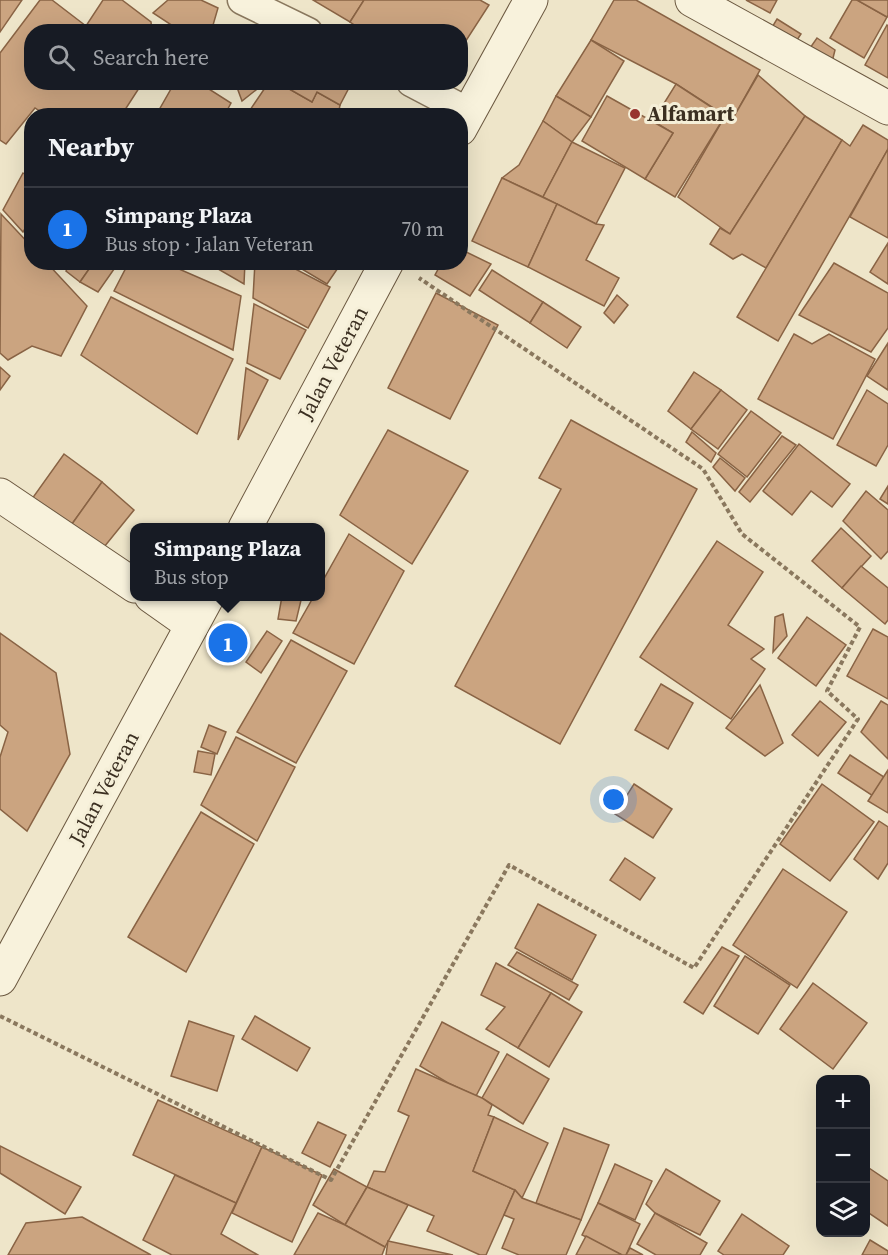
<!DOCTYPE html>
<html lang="en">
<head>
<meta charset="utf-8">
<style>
  :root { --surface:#171b24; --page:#242831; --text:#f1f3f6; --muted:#9ea1a6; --line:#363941; --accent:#1a73e8 }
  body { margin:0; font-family:"Source Serif 4",serif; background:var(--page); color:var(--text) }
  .controls { position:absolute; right:18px; bottom:18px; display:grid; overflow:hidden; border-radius:12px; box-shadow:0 6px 24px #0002 }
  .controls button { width:54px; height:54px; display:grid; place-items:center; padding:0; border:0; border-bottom:2px solid var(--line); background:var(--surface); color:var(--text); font:30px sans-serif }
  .you { position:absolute; left:614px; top:800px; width:21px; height:21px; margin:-15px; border:4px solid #fff; border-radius:50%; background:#1a73e8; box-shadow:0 0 0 9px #1a73e833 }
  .badge { display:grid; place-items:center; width:39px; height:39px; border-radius:50%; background:var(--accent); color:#fff; font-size:20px; font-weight:700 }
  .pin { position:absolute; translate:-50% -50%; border:3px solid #fff; box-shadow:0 2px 6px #0006 }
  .popup { position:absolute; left:130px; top:523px; width:195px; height:78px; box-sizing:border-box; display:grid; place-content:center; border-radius:12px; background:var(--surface); filter:drop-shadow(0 2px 4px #0005); font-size:20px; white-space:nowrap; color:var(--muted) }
  .popup b { font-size:22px; color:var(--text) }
  .popup::after { content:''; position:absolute; left:50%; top:100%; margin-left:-12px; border:12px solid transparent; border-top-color:var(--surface) }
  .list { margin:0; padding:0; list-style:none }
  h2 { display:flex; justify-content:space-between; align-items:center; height:78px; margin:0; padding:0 24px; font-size:26px }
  h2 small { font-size:20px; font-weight:400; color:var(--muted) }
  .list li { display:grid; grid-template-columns:39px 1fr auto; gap:18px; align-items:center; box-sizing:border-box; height:84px; padding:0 24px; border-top:2px solid var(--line) }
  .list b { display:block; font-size:22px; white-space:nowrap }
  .list p { margin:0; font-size:20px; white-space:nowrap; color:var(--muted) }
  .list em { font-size:20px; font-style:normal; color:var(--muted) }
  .icon { flex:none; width:33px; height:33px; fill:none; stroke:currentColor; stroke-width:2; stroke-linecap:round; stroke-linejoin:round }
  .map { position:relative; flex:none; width:888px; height:1255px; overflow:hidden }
  .search { position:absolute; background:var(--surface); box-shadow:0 6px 24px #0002; left:24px; top:24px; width:444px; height:66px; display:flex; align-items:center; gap:15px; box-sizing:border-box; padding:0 21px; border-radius:24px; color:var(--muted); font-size:22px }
  .panel { position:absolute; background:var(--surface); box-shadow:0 6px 24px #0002; left:24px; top:108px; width:444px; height:162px; border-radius:24px }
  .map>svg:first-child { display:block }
  .building { fill:#cba480; stroke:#896344; stroke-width:1.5 }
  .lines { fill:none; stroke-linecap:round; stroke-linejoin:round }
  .street-casing { stroke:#8a785e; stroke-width:31 }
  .secondary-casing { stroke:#6c5941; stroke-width:35 }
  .path { stroke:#8a785e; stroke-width:4; stroke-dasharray:4.5 3; stroke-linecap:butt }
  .street { stroke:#f8f2dc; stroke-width:28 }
  .secondary { stroke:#f8f2dc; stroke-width:33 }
  .poi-dot { fill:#98352f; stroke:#f5efd8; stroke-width:2 }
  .labels { text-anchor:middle; stroke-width:6; stroke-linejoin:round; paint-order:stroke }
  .poi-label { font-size:21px; font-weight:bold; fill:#3b2f21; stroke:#f5efd8; text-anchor:start }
  .street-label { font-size:21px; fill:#3b2f21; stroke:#f5efd8 }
</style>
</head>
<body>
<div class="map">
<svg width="888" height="1255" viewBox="0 0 888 1255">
  <rect width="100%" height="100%" fill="#eee5c9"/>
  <g class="building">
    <polygon points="0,0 22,0 0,32"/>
    <polygon points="40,0 52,0 86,26 103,0 122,0 151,22 152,32 32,32 32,82 143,82 121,116 47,116 35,108 6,144 0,140 0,53"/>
    <polygon points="168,0 201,0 218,8 211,32 182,32 153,13"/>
    <polygon points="313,0 364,0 350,22"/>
    <polygon points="364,0 480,0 489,5 460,50 460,32 365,32 350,22"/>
    <polygon points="614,0 636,0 760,70 732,120 676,84 591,40"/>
    <polygon points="746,0 777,0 770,13"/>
    <polygon points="852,0 857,0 887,17 864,58 830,38"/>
    <polygon points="857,0 888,0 888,15 887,17"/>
    <polygon points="777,19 801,34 795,43 771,29"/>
    <polygon points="887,25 888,26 888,78 865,65"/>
    <polygon points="817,38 835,50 832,62 810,48"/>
    <polygon points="591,40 624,61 591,117 556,96"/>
    <polygon points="758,75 805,116 730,234 678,197 725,116 732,120"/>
    <polygon points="175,82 198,82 231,103 224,116 169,116 159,110"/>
    <polygon points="235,82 266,82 242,101"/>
    <polygon points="269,82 277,82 312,102 317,92 340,105 338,116 258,116 250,110"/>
    <polygon points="277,82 352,82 340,105 317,92 312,102"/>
    <polygon points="676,84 725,116 675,197 645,179 673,133 653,121"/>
    <polygon points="556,96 591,117 572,142 543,121"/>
    <polygon points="607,96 673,133 645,179 582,141"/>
    <polygon points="805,116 842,140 766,268 742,254 733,259 710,244 720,228 730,234"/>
    <polygon points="543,121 572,142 543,197 502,178 519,165"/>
    <polygon points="863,125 888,140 888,149 778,341 737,317 842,140 850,146"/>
    <polygon points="572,142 625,168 596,224 543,197"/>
    <polygon points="888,149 888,238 850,217"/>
    <polygon points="23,173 32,179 32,218 23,232 3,210"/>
    <polygon points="502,178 557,204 528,267 472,241"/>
    <polygon points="557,204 596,224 604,225 586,260 619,278 604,306 528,267"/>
    <polygon points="1,214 32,247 32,262 46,262 87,306 61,356 32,346 8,360 0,353"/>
    <polygon points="888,243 888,284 870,272"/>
    <polygon points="460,249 491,264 470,296 435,275 442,262 460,262"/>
    <polygon points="71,262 94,262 80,282 66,271"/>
    <polygon points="94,262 119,262 98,292 80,282"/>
    <polygon points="129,262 163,262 241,296 233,350 114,291"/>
    <polygon points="206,262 245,262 244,284"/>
    <polygon points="255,262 282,262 330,287 308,328 253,298"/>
    <polygon points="290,262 342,262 327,284"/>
    <polygon points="834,263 888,293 888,328 871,352 799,315"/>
    <polygon points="492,270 543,302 530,323 479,290"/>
    <polygon points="436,293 498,325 450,419 388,388"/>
    <polygon points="617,295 628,305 614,323 604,313"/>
    <polygon points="111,297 233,359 197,434 81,355"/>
    <polygon points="543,302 581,327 567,348 530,323"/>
    <polygon points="254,304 306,330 280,379 247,363"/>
    <polygon points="794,334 812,344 829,334 875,359 833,439 758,399"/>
    <polygon points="888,343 888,390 867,376"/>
    <polygon points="0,367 10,376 0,390"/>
    <polygon points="246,368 268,380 238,440"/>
    <polygon points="694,372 721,390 691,429 668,411"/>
    <polygon points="721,390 747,410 718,449 691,429"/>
    <polygon points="867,390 888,404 888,445 876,466 837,445"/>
    <polygon points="751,411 781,433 747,477 718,454"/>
    <polygon points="571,420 697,489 560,744 455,686 561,489 539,478"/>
    <polygon points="388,430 468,471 412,564 340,515"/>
    <polygon points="692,432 716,453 711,462 686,442"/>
    <polygon points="782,436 796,445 750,502 739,492"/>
    <polygon points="799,444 850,484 832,507 811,491 792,515 763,491"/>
    <polygon points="64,454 102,482 67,531 29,503"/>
    <polygon points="720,458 745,478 735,491 713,467"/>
    <polygon points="102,482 134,510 96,557 67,531"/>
    <polygon points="888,486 888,504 880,499"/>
    <polygon points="866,491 888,510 888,551 881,559 843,521"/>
    <polygon points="841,528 871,556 842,588 812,561"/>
    <polygon points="349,534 404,571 354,664 293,633 314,596 321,596 321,584"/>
    <polygon points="717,541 763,572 728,625 764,649 751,659 765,669 731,719 640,657"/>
    <polygon points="861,566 888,588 888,620 885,624 842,588"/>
    <polygon points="282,596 302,596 296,621 278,619"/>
    <polygon points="783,614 787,636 773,652 775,617"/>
    <polygon points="807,617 846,645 816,686 778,658"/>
    <polygon points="873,629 888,637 888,699 847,676"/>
    <polygon points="267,631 282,641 261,673 246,662"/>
    <polygon points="0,633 56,673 70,754 27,831 0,809 0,757 8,732 0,725"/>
    <polygon points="291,640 347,671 296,763 237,732"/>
    <polygon points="661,684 693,703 668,749 635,730"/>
    <polygon points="760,685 783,743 765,756 726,728"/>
    <polygon points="820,701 846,722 818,756 792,735"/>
    <polygon points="881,701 888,705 888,759 861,732"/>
    <polygon points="209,725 226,732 217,754 201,747"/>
    <polygon points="236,737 295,767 257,841 201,805"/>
    <polygon points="198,751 215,754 211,775 194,772"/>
    <polygon points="850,755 884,777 873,796 838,773"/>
    <polygon points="888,770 888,813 868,801"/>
    <polygon points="634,784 672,809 653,838 615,814"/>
    <polygon points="822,784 874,822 830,881 780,844"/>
    <polygon points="201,812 254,844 186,972 128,937"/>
    <polygon points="879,821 888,827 888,863 878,879 854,859"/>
    <polygon points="625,858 655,878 640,900 610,880"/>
    <polygon points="783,869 847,912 797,988 733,945"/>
    <polygon points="538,904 596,935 572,980 515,948"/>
    <polygon points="722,947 739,956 703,1014 684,1002"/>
    <polygon points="517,952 578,985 569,1000 508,965"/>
    <polygon points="745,956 790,985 758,1034 714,1006"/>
    <polygon points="496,963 551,993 518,1048 486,1029 505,1007 481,995"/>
    <polygon points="813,983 867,1023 833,1069 780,1029"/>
    <polygon points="551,993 582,1012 549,1067 518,1048"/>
    <polygon points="255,1016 310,1048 297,1071 242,1039"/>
    <polygon points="189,1021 234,1036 217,1091 171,1076"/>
    <polygon points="442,1022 499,1052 476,1096 448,1083 420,1066"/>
    <polygon points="507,1054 549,1079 523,1124 482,1098"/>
    <polygon points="416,1069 482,1098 492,1105 488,1115 494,1117 473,1171 515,1190 486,1255 480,1255 427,1231 434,1216 367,1187 374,1171 385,1172 409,1116 398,1111"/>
    <polygon points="158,1100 262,1147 236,1203 133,1155"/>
    <polygon points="494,1117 548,1143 522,1198 515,1190 473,1171"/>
    <polygon points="318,1122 346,1135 330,1167 302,1153"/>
    <polygon points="564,1128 609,1145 581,1220 536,1203"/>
    <polygon points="0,1146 81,1187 65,1214 0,1173"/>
    <polygon points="262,1147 322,1175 292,1242 232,1213"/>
    <polygon points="615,1164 652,1181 635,1220 598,1203"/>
    <polygon points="869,1168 888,1181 888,1226 866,1211 866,1172"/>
    <polygon points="334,1169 367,1187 345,1225 313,1205"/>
    <polygon points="666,1169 720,1201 700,1235 655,1213 646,1204"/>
    <polygon points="175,1175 236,1203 221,1234 258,1255 172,1255 143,1240"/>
    <polygon points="367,1187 408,1205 385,1247 345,1225"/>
    <polygon points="515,1190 522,1198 581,1220 566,1255 519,1255 502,1248 514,1219 504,1215"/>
    <polygon points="598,1203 640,1224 626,1255 622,1255 582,1235"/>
    <polygon points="318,1213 345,1225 385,1247 382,1255 294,1255"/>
    <polygon points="655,1213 707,1243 700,1255 656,1255 637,1244"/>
    <polygon points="742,1214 789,1246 783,1255 724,1255 718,1251"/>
    <polygon points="82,1217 151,1255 8,1255 26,1223"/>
    <polygon points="586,1236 622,1255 576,1255"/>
    <polygon points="870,1240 888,1251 888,1255 862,1255"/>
    <polygon points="388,1241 453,1255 386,1255"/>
    <polygon points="630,1248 643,1255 626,1255"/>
  </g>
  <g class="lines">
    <defs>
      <g id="street">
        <polyline points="242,0 308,32"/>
        <polyline points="411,82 470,113"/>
      </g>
      <g id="secondary">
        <polyline points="692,0 888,108"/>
        <polyline points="460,129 531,0"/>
        <polyline points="0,495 135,586"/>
        <polyline points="245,528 387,262"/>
        <polyline points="151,596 192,625"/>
        <polyline points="0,979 208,596"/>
      </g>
    </defs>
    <use href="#street" class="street-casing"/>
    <use href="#secondary" class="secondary-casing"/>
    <polyline class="path" points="0,1016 331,1180 509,865 694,968 858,719 827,691 860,627 742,534 703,469 419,278"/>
    <use href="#street" class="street"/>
    <use href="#secondary" class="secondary"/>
  </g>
  <circle class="poi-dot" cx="635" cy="114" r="6"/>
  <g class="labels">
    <g class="poi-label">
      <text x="647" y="121">Alfamart</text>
    </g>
    <g class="street-label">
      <text transform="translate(333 363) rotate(-62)" y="7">Jalan Veteran</text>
      <text transform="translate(104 788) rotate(-62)" y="7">Jalan Veteran</text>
    </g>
  </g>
</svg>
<div class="controls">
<button>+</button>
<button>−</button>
<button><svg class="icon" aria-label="layers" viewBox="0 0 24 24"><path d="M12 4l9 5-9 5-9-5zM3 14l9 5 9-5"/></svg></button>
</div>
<div class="you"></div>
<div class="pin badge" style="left:228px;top:643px">1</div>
<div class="popup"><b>Simpang Plaza</b>Bus stop</div>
<div class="search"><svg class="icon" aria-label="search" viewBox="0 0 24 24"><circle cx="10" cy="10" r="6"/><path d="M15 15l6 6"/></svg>Search here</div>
<section class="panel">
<h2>Nearby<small></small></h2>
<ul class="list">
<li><span class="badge">1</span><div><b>Simpang Plaza</b><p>Bus stop · Jalan Veteran</p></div><em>70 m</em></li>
</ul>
</section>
</div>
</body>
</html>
